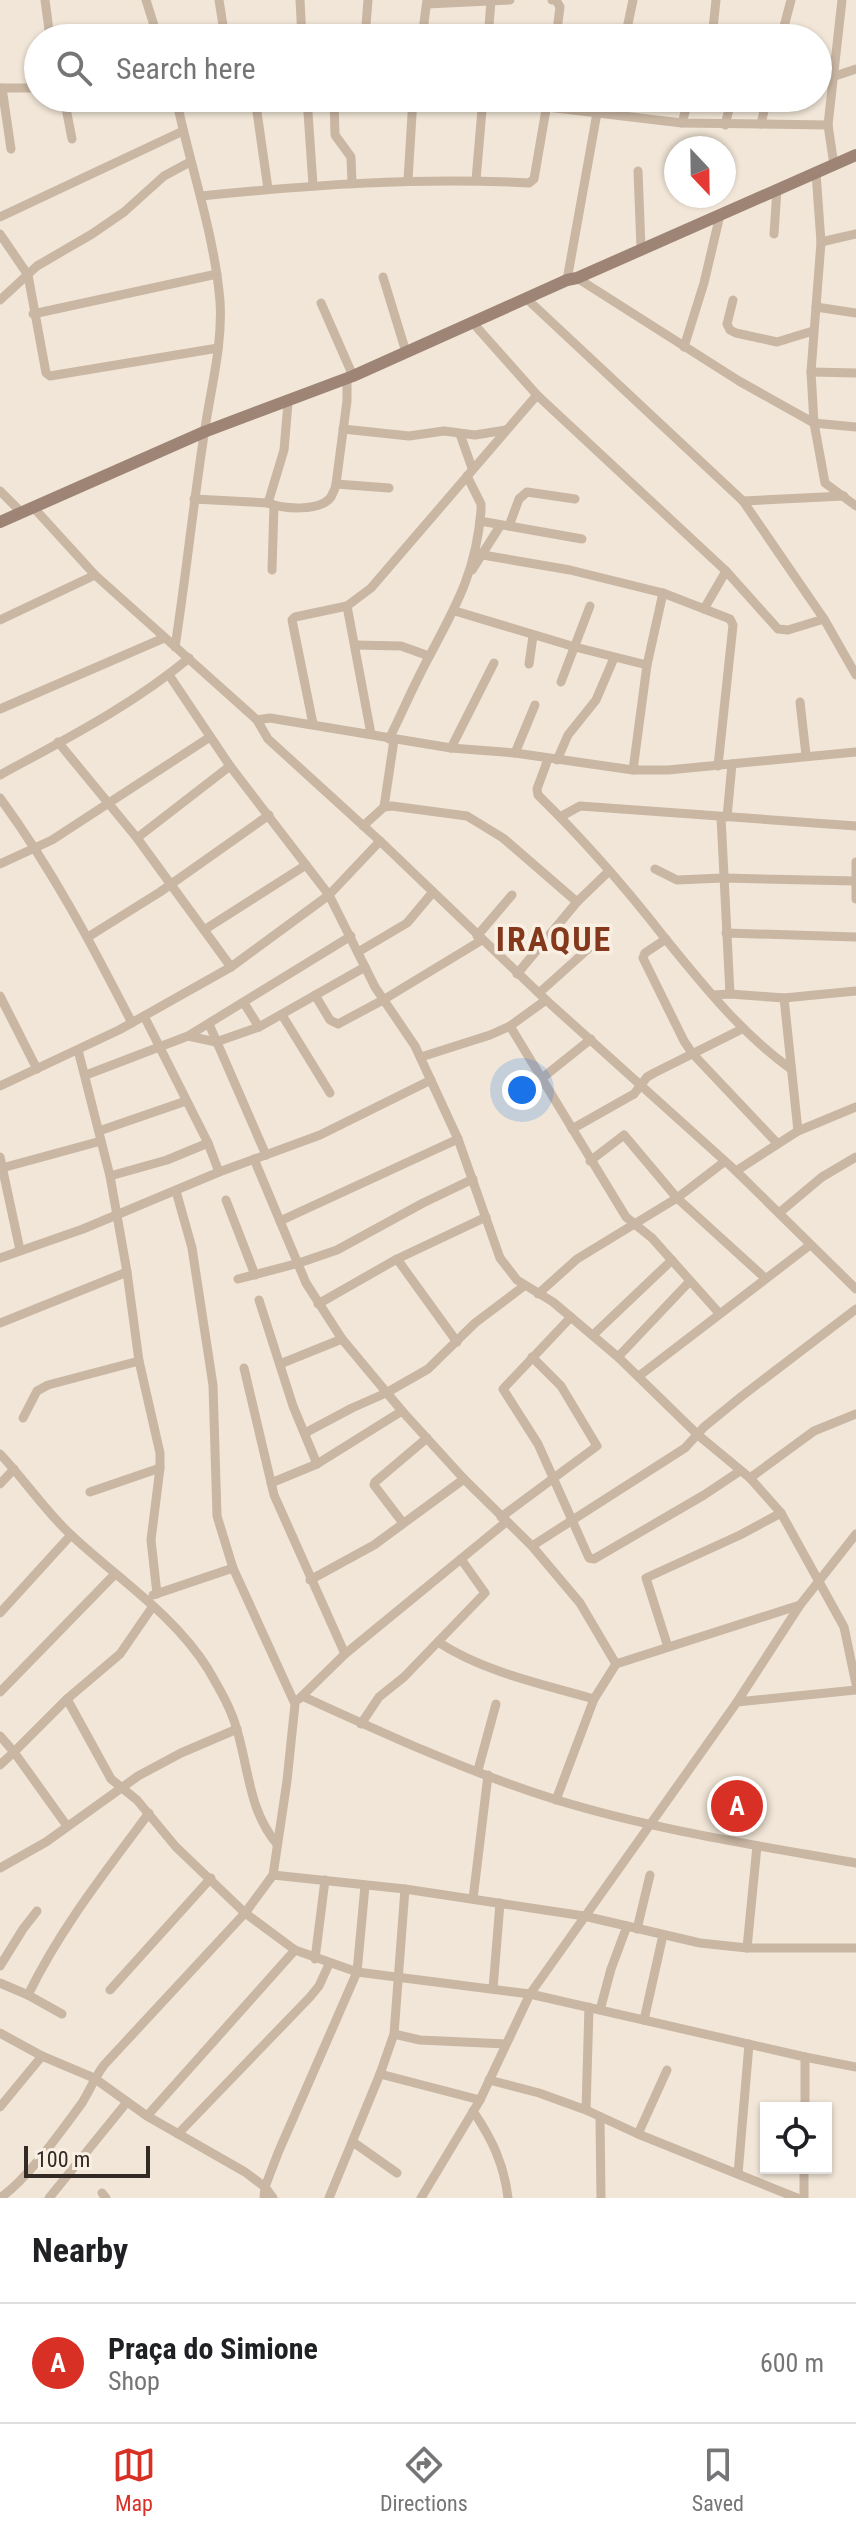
<!DOCTYPE html>
<html lang="en">
<head>
<meta charset="utf-8">
<style>
  :root { --surface:#fff; --page:#f6f6f6; --text:#202124; --muted:#757577; --line:#e0e0e0; --accent:#d93025 }
  body { margin:0; font-family:"Roboto Condensed",sans-serif; background:var(--page); color:var(--text) }
  .controls { position:absolute; right:24px; bottom:24px; display:grid; overflow:hidden; border-radius:0px; box-shadow:0 2px 6px #0004 }
  .controls button { width:72px; height:72px; display:grid; place-items:center; padding:0; border:0; border-bottom:2px solid var(--line); background:var(--surface); color:var(--text); font:40px sans-serif }
  .compass { position:absolute; left:664px; top:136px; width:72px; height:72px; border-radius:50%; background:var(--surface); box-shadow:0 2px 6px #0004; rotate:158deg }
  .scale { position:absolute; left:24px; bottom:20px; width:126px; box-sizing:border-box; padding-left:8px; border:4px solid #342a25; border-top:0; font-size:22px; line-height:28px; white-space:nowrap; color:#342a25; -webkit-text-stroke:6px #f9f0e3; paint-order:stroke }
  .you { position:absolute; left:522px; top:1090px; width:28px; height:28px; margin:-20px; border:6px solid #fff; border-radius:50%; background:#1a73e8; box-shadow:0 0 0 12px #1a73e833 }
  .badge { display:grid; place-items:center; width:52px; height:52px; border-radius:50%; background:var(--accent); color:#fff; font-size:26px; font-weight:700 }
  .pin { position:absolute; translate:-50% -50%; border:4px solid #fff; box-shadow:0 2px 8px #0006 }
  .list { margin:0; padding:0; list-style:none }
  h2 { display:flex; justify-content:space-between; align-items:center; height:104px; margin:0; padding:0 32px; font-size:34px }
  h2 small { font-size:26px; font-weight:400; color:var(--muted) }
  .list li { display:grid; grid-template-columns:52px 1fr auto; gap:24px; align-items:center; box-sizing:border-box; height:120px; padding:0 32px; border-top:2px solid var(--line) }
  .list b { display:block; font-size:30px; white-space:nowrap }
  .list p { margin:0; font-size:26px; white-space:nowrap; color:var(--muted) }
  .list em { font-size:26px; font-style:normal; color:var(--muted) }
  .icon { flex:none; width:44px; height:44px; fill:none; stroke:currentColor; stroke-width:2; stroke-linecap:round; stroke-linejoin:round }
  .map { position:relative; flex:none; width:856px; height:2198px; overflow:hidden }
  .search { position:absolute; background:var(--surface); box-shadow:0 2px 6px #0004; left:24px; right:24px; top:24px; height:88px; display:flex; align-items:center; gap:20px; box-sizing:border-box; padding:0 28px; border-radius:44px; color:var(--muted); font-size:30px }
  .sheet { height:224px; background:var(--surface) }
  nav { display:flex; justify-content:space-around; align-items:center; box-sizing:border-box; height:112px; border-top:2px solid var(--line); background:var(--surface); font-size:22px; color:var(--muted) }
  nav a { display:grid; justify-items:center; gap:4px }
  nav .on { color:var(--accent) }
  .map>svg:first-child { display:block }
  .lines { fill:none; stroke-linecap:round; stroke-linejoin:round }
  .street { stroke:#c9b6a3; stroke-width:9 }
  .secondary { stroke:#9d8474; stroke-width:12 }
  .labels { text-anchor:middle; stroke-width:7; stroke-linejoin:round; paint-order:stroke }
  .district-label { font-size:34px; font-weight:bold; letter-spacing:2px; fill:#85391c; stroke:#f9f0e3 }
</style>
</head>
<body>
<div class="map">
<svg width="856" height="2198" viewBox="0 0 856 2198">
  <rect width="100%" height="100%" fill="#f1e6d7"/>
  <g class="lines">
    <g class="street">
      <polyline points="45,0 49,30"/>
      <polyline points="146,0 158,38"/>
      <polyline points="219,0 225,38"/>
      <polyline points="300,0 302,38"/>
      <polyline points="552,0 556,0 560,7 556,38"/>
      <polyline points="427,4 510,0"/>
      <polyline points="115,38 155,28"/>
      <polyline points="365,38 368,0"/>
      <polyline points="422,38 427,0"/>
      <polyline points="488,38 491,1"/>
      <polyline points="625,38 633,0"/>
      <polyline points="712,38 716,0"/>
      <polyline points="781,38 791,0"/>
      <polyline points="832,77 856,69"/>
      <polyline points="0,88 38,88"/>
      <polyline points="2,88 11,149"/>
      <polyline points="64,98 72,139"/>
      <polyline points="255,98 268,189"/>
      <polyline points="307,98 313,185"/>
      <polyline points="334,98 335,135 351,157 352,183"/>
      <polyline points="547,107 682,123 828,125"/>
      <polyline points="608,113 611,98"/>
      <polyline points="682,123 689,98"/>
      <polyline points="761,124 767,98"/>
      <polyline points="725,125 732,98"/>
      <polyline points="834,165 828,125 842,0"/>
      <polyline points="638,171 641,248"/>
      <polyline points="816,173 821,242 811,372 814,423 825,483 856,506"/>
      <polyline points="408,180 413,98"/>
      <polyline points="476,180 483,98"/>
      <path d="M201,196C311,185 419,177 529,183L534,179L548,98"/>
      <polyline points="0,217 183,131"/>
      <polyline points="0,234 28,275 46,373 50,376 218,348"/>
      <polyline points="774,234 777,189"/>
      <polyline points="821,242 856,234"/>
      <polyline points="383,277 406,352"/>
      <polyline points="577,278 739,381 814,423 856,427"/>
      <polyline points="567,280 597,113"/>
      <polyline points="0,300 37,266 92,234 124,212 164,176 190,162"/>
      <polyline points="528,300 743,501 824,619 856,675"/>
      <polyline points="733,300 727,324 730,330 736,333 777,342 813,331"/>
      <polyline points="321,303 353,376"/>
      <polyline points="816,307 856,313"/>
      <polyline points="33,314 217,274"/>
      <polyline points="473,323 537,395 726,571 778,629 788,630 824,619"/>
      <polyline points="684,347 704,283 720,215"/>
      <polyline points="811,372 856,373"/>
      <polyline points="343,429 409,436 444,431 475,435 506,430"/>
      <polyline points="460,434 472,468"/>
      <polyline points="336,484 389,488"/>
      <polyline points="0,491 21,512"/>
      <polyline points="194,499 268,503 284,450 288,403"/>
      <polyline points="743,501 844,496"/>
      <path d="M268,503C283,509 320,512 331,497C332,495 336,486 336,484L347,401V378"/>
      <polyline points="33,507 95,575 257,720 268,739 380,841 546,1000 736,1171 856,1289"/>
      <polyline points="480,521 582,539"/>
      <polyline points="509,526 519,499 527,492 575,499"/>
      <polyline points="483,555 570,570 663,593 730,619 733,625 718,766"/>
      <polyline points="272,570 274,505"/>
      <polyline points="472,570 500,526"/>
      <polyline points="704,609 726,571"/>
      <polyline points="455,611 575,647 647,665"/>
      <polyline points="0,620 95,575"/>
      <polyline points="355,645 401,646 429,656"/>
      <path d="M175,647C186,576 193,506 204,435C210,391 223,346 220,301C214,232 190,166 176,98"/>
      <polyline points="529,664 533,636"/>
      <polyline points="169,675 230,766 329,895 375,987 415,1046 458,1139 500,1258 517,1280 553,1302 618,1357 698,1435 750,1478 781,1513 844,1627 856,1684"/>
      <polyline points="561,682 590,606"/>
      <polyline points="800,702 806,755"/>
      <polyline points="0,709 164,638"/>
      <polyline points="257,720 270,718 451,748 515,753 633,770 668,770 856,752"/>
      <polyline points="313,724 292,620 295,617 347,606"/>
      <polyline points="371,734 347,606 371,588 537,395"/>
      <path d="M389,739C403,711 415,682 430,655C457,604 476,571 481,511V504L467,476"/>
      <polyline points="58,742 137,838 231,967"/>
      <polyline points="451,748 494,663"/>
      <polyline points="515,753 535,705"/>
      <path d="M548,759L537,789L538,795C583,839 625,887 664,937C703,985 741,1033 791,1069"/>
      <polyline points="557,760 568,735 596,700 614,658"/>
      <polyline points="633,770 647,665 663,593"/>
      <path d="M0,775C64,740 133,705 189,658"/>
      <path d="M0,798C52,869 92,945 132,1023"/>
      <polyline points="384,807 394,740"/>
      <polyline points="560,817 580,806 856,826"/>
      <polyline points="721,817 730,994"/>
      <polyline points="727,817 732,764"/>
      <polyline points="363,826 384,807 392,806 467,816 503,838 577,902"/>
      <polyline points="137,838 230,766"/>
      <polyline points="856,862 856,899"/>
      <polyline points="0,864 52,840 210,737"/>
      <polyline points="655,869 677,880 723,878 855,881"/>
      <polyline points="204,930 306,865"/>
      <polyline points="726,933 856,937"/>
      <polyline points="477,936 512,895"/>
      <polyline points="88,937 160,892 269,815"/>
      <polyline points="666,939 645,953 643,958 684,1041 692,1053 777,1143"/>
      <polyline points="358,952 407,923 433,892"/>
      <polyline points="517,974 577,902 608,872"/>
      <polyline points="539,993 607,932"/>
      <polyline points="315,995 330,1020 338,1024 383,1000 482,940"/>
      <polyline points="713,995 730,994 784,998 856,991"/>
      <polyline points="0,996 37,1069"/>
      <polyline points="784,998 798,1131"/>
      <polyline points="244,1003 259,1027"/>
      <polyline points="282,1015 330,1093"/>
      <polyline points="144,1016 208,1143 219,1172"/>
      <polyline points="209,1024 266,1155"/>
      <polyline points="510,1026 626,1217 652,1238 719,1313"/>
      <polyline points="188,1036 216,1042 259,1027 365,967"/>
      <polyline points="78,1050 110,1176 127,1272 139,1361 160,1453 160,1468 151,1540 157,1594"/>
      <polyline points="421,1057 490,1035 510,1026 546,1000"/>
      <polyline points="86,1075 188,1036 351,936"/>
      <polyline points="541,1079 591,1039"/>
      <polyline points="0,1086 119,1030 231,967 329,895 380,841"/>
      <polyline points="572,1129 634,1094 647,1077 654,1073 742,1029"/>
      <polyline points="99,1131 186,1101"/>
      <polyline points="0,1157 20,1250"/>
      <polyline points="254,1159 306,1283 342,1339 402,1411 464,1479 532,1546 580,1603 616,1664"/>
      <polyline points="590,1161 624,1135 677,1198 765,1278"/>
      <polyline points="2,1168 101,1141"/>
      <polyline points="736,1171 798,1131 856,1107"/>
      <polyline points="110,1176 167,1160 208,1143"/>
      <polyline points="226,1200 255,1275"/>
      <polyline points="779,1213 822,1177 856,1157"/>
      <polyline points="280,1221 458,1139"/>
      <polyline points="0,1258 83,1229 219,1172 320,1135 431,1080"/>
      <polyline points="397,1259 457,1342"/>
      <polyline points="238,1279 299,1263 337,1250 423,1203 473,1179"/>
      <polyline points="538,1294 577,1259 677,1198 724,1162"/>
      <polyline points="259,1300 293,1406 317,1464"/>
      <polyline points="318,1304 397,1259 486,1217"/>
      <polyline points="571,1317 503,1389 538,1444 589,1558 594,1559 704,1495 740,1471"/>
      <polyline points="0,1323 127,1272"/>
      <polyline points="593,1335 672,1260"/>
      <polyline points="618,1357 690,1281"/>
      <polyline points="280,1364 342,1339"/>
      <polyline points="244,1368 274,1495 345,1654"/>
      <polyline points="639,1376 810,1245"/>
      <polyline points="23,1418 37,1391 48,1385 139,1361"/>
      <polyline points="305,1433 352,1408 386,1393 428,1369 475,1323 524,1286"/>
      <path d="M0,1454C24,1479 43,1508 68,1532C115,1577 173,1613 208,1669C219,1688 231,1708 237,1730C249,1770 249,1811 277,1844"/>
      <polyline points="750,1478 814,1431 856,1414"/>
      <polyline points="271,1483 317,1464 402,1411"/>
      <polyline points="0,1484 14,1469"/>
      <polyline points="90,1492 160,1468"/>
      <polyline points="501,1517 597,1446 561,1386 532,1357"/>
      <polyline points="403,1523 374,1485 375,1482 427,1438"/>
      <polyline points="532,1546 685,1448 704,1427 742,1396 856,1309"/>
      <polyline points="310,1580 374,1545 464,1479"/>
      <polyline points="153,1595 233,1568"/>
      <polyline points="0,1613 71,1535"/>
      <path d="M438,1642C484,1672 542,1684 594,1699"/>
      <polyline points="668,1647 646,1578 740,1535 781,1513"/>
      <polyline points="0,1692 115,1574"/>
      <path d="M302,1696C385,1734 470,1773 557,1800C655,1830 755,1845 856,1863"/>
      <polyline points="67,1699 111,1779 137,1800 176,1847 245,1913 295,1950 357,1972 530,1994 805,2057 856,2067"/>
      <polyline points="299,1699 345,1654 506,1522"/>
      <polyline points="737,1702 856,1690"/>
      <polyline points="361,1724 379,1697 404,1677 485,1593 461,1559"/>
      <polyline points="0,1736 14,1752 0,1765"/>
      <polyline points="478,1770 496,1704"/>
      <polyline points="556,1800 594,1699 616,1664 800,1605"/>
      <polyline points="67,1826 14,1752 67,1699 120,1654 153,1606"/>
      <polyline points="0,1868 46,1842 138,1776 181,1753 237,1729"/>
      <polyline points="273,1875 405,1889 584,1916 700,1943 747,1948 856,1948"/>
      <polyline points="473,1899 488,1775"/>
      <polyline points="637,1929 650,1875"/>
      <polyline points="747,1948 757,1846"/>
      <polyline points="315,1959 325,1880"/>
      <polyline points="0,1966 23,1929 37,1911"/>
      <polyline points="0,1983 28,1995"/>
      <polyline points="493,1989 500,1903"/>
      <polyline points="110,1990 211,1878"/>
      <polyline points="600,2010 611,1969 627,1926"/>
      <path d="M62,2014L28,1995C60,1929 105,1872 149,1813"/>
      <polyline points="644,2020 663,1935"/>
      <polyline points="0,2033 42,2056 94,2078 147,2116 245,2172 265,2187 273,2198"/>
      <polyline points="394,2034 420,2040 506,2044"/>
      <polyline points="380,2074 480,2100"/>
      <polyline points="489,2080 539,2093 586,2110 638,2134 797,2198"/>
      <polyline points="0,2107 42,2056"/>
      <polyline points="805,2108 805,2057"/>
      <polyline points="586,2110 589,2007"/>
      <path d="M473,2111C492,2139 504,2164 508,2198"/>
      <polyline points="147,2116 295,1950"/>
      <polyline points="600,2117 601,2198"/>
      <polyline points="178,2134 310,1997 319,1986 329,1964"/>
      <polyline points="638,2134 667,2070"/>
      <polyline points="353,2142 397,2173"/>
      <polyline points="738,2174 749,2044"/>
      <polyline points="102,2193 106,2198"/>
      <path d="M0,2198C28,2179 61,2131 82,2103C90,2090 95,2077 104,2065L245,1913L273,1875L287,1781L295,1704L233,1568L217,1516L213,1385L192,1248L176,1191"/>
      <polyline points="49,2198 127,2102"/>
      <polyline points="264,2198 265,2187 278,2153 357,1972 365,1886"/>
      <polyline points="329,2198 380,2074 394,2034 405,1889"/>
      <polyline points="421,2198 480,2100 530,1994 737,1702 800,1605 856,1534"/>
      <polyline points="804,2198 804,2168"/>
    </g>
    <polyline class="secondary" points="0,522 204,432 353,376 567,280 577,278 856,155"/>
  </g>
  <g class="labels">
    <g class="district-label">
      <text x="554" y="951">IRAQUE</text>
    </g>
  </g>
</svg>
<div class="controls">
<button><svg class="icon" aria-label="locate" viewBox="0 0 24 24"><circle cx="12" cy="12" r="6"/><path d="M12 2v4M12 18v4M2 12h4M18 12h4"/></svg></button>
</div>
<svg class="compass" viewBox="-18 -18 36 36"><path d="M0-13l5 13h-10z" fill="#e53935"/><path d="M0 13l5-13h-10z" fill="#757577"/></svg>
<div class="scale">100 m</div>
<div class="you"></div>
<div class="pin badge" style="left:737px;top:1806px">A</div>
<div class="search"><svg class="icon" aria-label="search" viewBox="0 0 24 24"><circle cx="10" cy="10" r="6"/><path d="M15 15l6 6"/></svg>Search here</div>
</div>
<section class="sheet">
<h2>Nearby<small></small></h2>
<ul class="list">
<li><span class="badge">A</span><div><b>Praça do Simione</b><p>Shop</p></div><em>600 m</em></li>
</ul>
</section>
<nav>
<a class="on"><svg class="icon" aria-label="map" viewBox="0 0 24 24"><path d="M3 6l6-2 6 2 6-2v14l-6 2-6-2-6 2zM9 4v14M15 6v14"/></svg>Map</a>
<a><svg class="icon" aria-label="directions" viewBox="0 0 24 24"><path d="M12 3l9 9-9 9-9-9zM9 14v-3h6M13 9l2 2-2 2"/></svg>Directions</a>
<a><svg class="icon" aria-label="saved" viewBox="0 0 24 24"><path d="M7 4h10v16l-5-4-5 4z"/></svg>Saved</a>
</nav>
</body>
</html>
